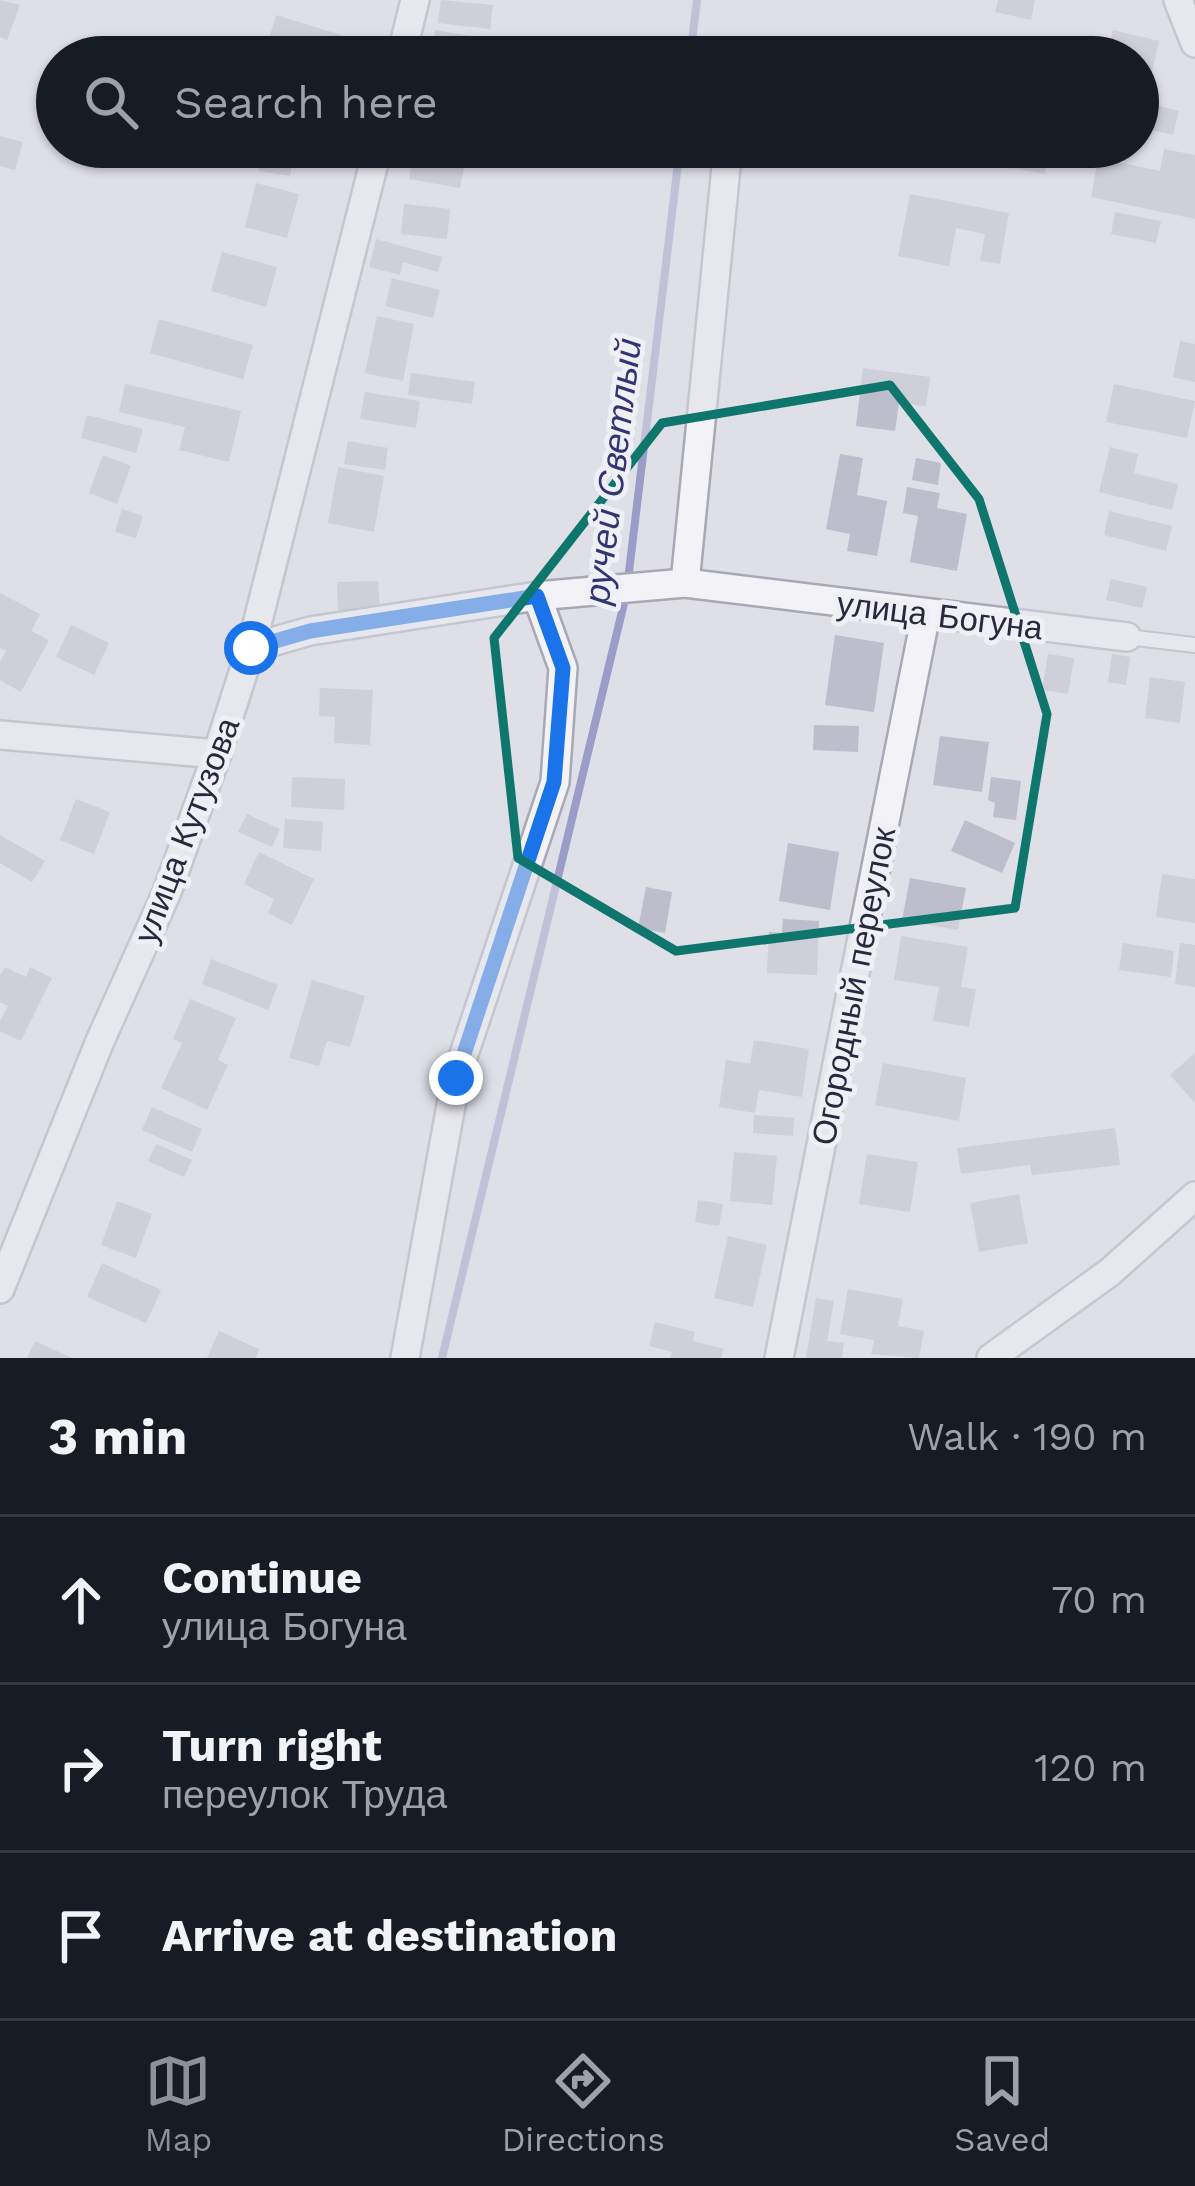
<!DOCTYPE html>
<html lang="en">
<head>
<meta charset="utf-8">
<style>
  :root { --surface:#171b24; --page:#242831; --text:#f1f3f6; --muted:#9ea1a6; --line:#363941; --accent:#8c9099 }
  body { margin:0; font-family:"Work Sans",sans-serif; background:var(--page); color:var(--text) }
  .stop { position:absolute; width:36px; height:36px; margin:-27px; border:9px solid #1a73e8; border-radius:50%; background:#fff }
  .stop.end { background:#1a73e8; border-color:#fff; box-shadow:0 3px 12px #0008 }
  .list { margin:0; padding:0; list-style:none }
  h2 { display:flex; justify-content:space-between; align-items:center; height:156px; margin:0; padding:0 48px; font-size:51px }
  h2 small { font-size:39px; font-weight:400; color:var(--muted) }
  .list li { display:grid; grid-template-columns:78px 1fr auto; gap:36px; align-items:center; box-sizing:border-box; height:168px; padding:0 48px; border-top:3px solid var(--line) }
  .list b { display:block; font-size:45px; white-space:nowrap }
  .list p { margin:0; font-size:39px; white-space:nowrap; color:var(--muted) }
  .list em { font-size:39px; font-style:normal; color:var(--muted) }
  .icon { flex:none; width:66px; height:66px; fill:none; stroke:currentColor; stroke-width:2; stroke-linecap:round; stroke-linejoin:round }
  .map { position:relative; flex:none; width:1195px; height:1358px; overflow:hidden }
  .search { position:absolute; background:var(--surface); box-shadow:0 3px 9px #0004; left:36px; right:36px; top:36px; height:132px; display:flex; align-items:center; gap:30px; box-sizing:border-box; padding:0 42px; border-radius:66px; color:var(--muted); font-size:45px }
  .sheet { height:660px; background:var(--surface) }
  nav { display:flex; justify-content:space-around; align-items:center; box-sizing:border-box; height:168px; border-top:3px solid var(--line); background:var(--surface); font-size:33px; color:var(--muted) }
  nav a { display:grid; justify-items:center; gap:6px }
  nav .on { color:var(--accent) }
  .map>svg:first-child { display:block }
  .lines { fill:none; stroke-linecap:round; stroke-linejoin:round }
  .stream { stroke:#9b9dc8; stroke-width:8 }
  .building { fill:#bdbdcb }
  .lane-casing { stroke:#a9a8b5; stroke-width:18 }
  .street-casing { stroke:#a9a8b5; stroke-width:32 }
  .lane { stroke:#f2f2f7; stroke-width:14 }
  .street { stroke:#f2f2f7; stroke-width:27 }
  .route { stroke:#1a73e8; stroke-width:15 }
  .marked { fill:none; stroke:#0f766e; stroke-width:9; stroke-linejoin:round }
  .labels { text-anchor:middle; stroke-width:10; stroke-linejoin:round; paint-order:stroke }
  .street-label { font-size:33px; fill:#2a283f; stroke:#efeff6 }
  .water-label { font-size:36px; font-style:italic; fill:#333573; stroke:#efeff6 }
</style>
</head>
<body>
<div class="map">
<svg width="1195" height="1358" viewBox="0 0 1195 1358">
  <rect width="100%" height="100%" fill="#dfdfe8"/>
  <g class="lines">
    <g class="stream">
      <polyline points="690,57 697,0"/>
      <polyline points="628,580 680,147"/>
      <polyline points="442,1358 626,595"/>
    </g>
  </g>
  <g class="building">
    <polygon points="0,0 20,5 7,40 0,37"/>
    <polygon points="441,0 493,5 490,29 438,23"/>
    <polygon points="998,0 1035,0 1031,20 995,12"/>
    <polygon points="276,15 348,37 342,57 317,57 268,42"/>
    <polygon points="435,30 495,40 492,57 431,57"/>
    <polygon points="1113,30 1159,41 1151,76 1138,73 1138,57 1107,57"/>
    <polygon points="1138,101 1179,111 1173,135 1138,127"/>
    <polygon points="0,136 23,142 15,170 0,166"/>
    <polygon points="263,147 295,147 290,176 259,171"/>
    <polygon points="415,147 468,147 460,188 409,179"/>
    <polygon points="999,147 1050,147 1045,174 996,165"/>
    <polygon points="1164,149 1195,155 1195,219 1091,197 1098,158 1160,171"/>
    <polygon points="256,183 299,194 287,238 245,227"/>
    <polygon points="910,194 1009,213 1000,264 980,261 985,234 956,228 949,266 898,256"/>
    <polygon points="404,204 450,209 447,239 401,234"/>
    <polygon points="1115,212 1161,221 1156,243 1111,234"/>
    <polygon points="376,239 442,257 438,272 403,262 400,275 369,267"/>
    <polygon points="222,252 277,267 266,307 211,291"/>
    <polygon points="392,278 440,290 433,318 385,306"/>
    <polygon points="377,316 414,324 403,381 365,373"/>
    <polygon points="159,319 253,345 243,379 150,353"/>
    <polygon points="1180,341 1195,344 1195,382 1173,377"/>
    <polygon points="863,368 930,377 926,406 899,403 895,431 856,426"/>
    <polygon points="411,373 475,382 472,404 408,395"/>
    <polygon points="125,384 241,411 229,462 179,450 185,427 119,412"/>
    <polygon points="1114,384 1195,401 1187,438 1106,422"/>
    <polygon points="365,392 420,401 416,428 360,419"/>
    <polygon points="87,415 143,429 136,453 81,438"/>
    <polygon points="348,441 388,448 385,470 344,464"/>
    <polygon points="1110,447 1138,454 1134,473 1178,484 1172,510 1099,492"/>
    <polygon points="840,454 863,458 857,495 887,501 877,556 847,551 850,534 826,529"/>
    <polygon points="103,455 131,466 117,504 89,493"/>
    <polygon points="916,458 941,463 938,485 912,480"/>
    <polygon points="338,467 384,476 374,532 328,523"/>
    <polygon points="907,487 940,493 937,508 967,514 957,571 910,562 918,516 903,513"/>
    <polygon points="122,509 143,516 136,538 115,532"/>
    <polygon points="1109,511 1172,526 1166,551 1104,535"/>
    <polygon points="1111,579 1147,587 1142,608 1106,600"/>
    <polygon points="378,581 380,612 338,613 337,582"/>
    <polygon points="0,593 40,614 31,631 49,640 21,692 0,680 0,662 6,651 0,648"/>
    <polygon points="71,625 109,643 94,675 56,657"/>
    <polygon points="835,635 884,643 874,712 825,705"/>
    <polygon points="1048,654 1074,658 1068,694 1042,690"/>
    <polygon points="1112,654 1130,657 1126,685 1108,682"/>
    <polygon points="1150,677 1185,682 1180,723 1145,718"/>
    <polygon points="320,688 373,690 370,745 334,743 335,717 319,716"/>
    <polygon points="814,725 859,726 858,752 813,750"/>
    <polygon points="940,736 989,742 982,792 933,785"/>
    <polygon points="292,777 345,779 344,810 291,807"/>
    <polygon points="991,777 1021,781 1016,820 993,817 995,803 988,800"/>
    <polygon points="76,799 110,812 94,854 60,840"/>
    <polygon points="247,814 280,829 272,847 238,832"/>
    <polygon points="285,819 323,822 321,851 283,848"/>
    <polygon points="965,820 1015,843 1002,873 951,851"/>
    <polygon points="0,835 45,861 32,882 0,863"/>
    <polygon points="788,843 839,852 830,910 779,901"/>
    <polygon points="259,852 314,879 292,925 268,913 274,899 244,884"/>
    <polygon points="1162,874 1195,879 1195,923 1156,917"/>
    <polygon points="910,878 966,888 958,930 902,920"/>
    <polygon points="646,887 672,892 665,933 638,928"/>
    <polygon points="783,919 819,921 817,975 767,973 769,932 782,933"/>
    <polygon points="901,936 968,947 961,987 976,989 969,1027 933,1021 939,987 894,980"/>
    <polygon points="1123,943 1174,951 1171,977 1119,970"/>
    <polygon points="1180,943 1195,945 1195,987 1175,984"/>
    <polygon points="211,959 278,985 268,1010 202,984"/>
    <polygon points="5,967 26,977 30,967 52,978 21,1041 0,1031 0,1021 8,1006 0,1002 0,976"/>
    <polygon points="312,980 365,996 350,1047 327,1041 319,1066 289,1058"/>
    <polygon points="190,999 236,1018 218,1060 228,1065 207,1110 161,1088 182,1043 173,1039"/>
    <polygon points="754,1040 809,1049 802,1097 759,1090 755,1113 719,1107 726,1060 750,1064"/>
    <polygon points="1195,1053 1195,1103 1170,1075"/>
    <polygon points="883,1063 966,1078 959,1121 875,1105"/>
    <polygon points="152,1107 202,1129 192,1152 142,1130"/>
    <polygon points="754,1115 794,1118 793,1136 753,1133"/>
    <polygon points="1115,1128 1120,1165 1032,1175 1030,1165 961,1174 957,1148"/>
    <polygon points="156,1144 192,1160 184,1177 148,1161"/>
    <polygon points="734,1152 777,1156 772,1205 730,1201"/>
    <polygon points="867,1154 918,1162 910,1212 859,1204"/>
    <polygon points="1019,1194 1028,1243 979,1252 970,1203"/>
    <polygon points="698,1200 723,1204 719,1226 695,1222"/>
    <polygon points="117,1201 152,1214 136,1258 101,1245"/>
    <polygon points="728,1236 767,1245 753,1307 714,1298"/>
    <polygon points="102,1263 161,1290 146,1323 87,1297"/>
    <polygon points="848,1289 903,1299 898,1326 924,1331 919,1358 871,1354 874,1340 840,1334"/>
    <polygon points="816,1298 834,1301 827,1341 844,1343 842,1358 806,1358"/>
    <polygon points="655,1322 695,1332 693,1341 724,1349 721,1358 670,1358 672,1352 649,1346"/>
    <polygon points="219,1331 259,1349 256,1358 207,1358"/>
    <polygon points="35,1341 72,1358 27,1358"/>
  </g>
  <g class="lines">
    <defs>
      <polyline id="lane" points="1127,637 1195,645"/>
      <g id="street">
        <polyline points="1178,0 1195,43"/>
        <polyline points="401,57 415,0"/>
        <polyline points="685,583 728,147"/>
        <polyline points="251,648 310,631 537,596 685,583 1127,637"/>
        <polyline points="0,735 217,754"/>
        <polyline points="0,1289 100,1041 167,892 217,754 251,648 378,147"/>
        <polyline points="405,1358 456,1078 555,782 563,668 537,596"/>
        <polyline points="779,1358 926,614"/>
        <polyline points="991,1358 1110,1272 1195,1196"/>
      </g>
    </defs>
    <use href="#lane" class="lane-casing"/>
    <use href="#street" class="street-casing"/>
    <use href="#lane" class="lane"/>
    <use href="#street" class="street"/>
  </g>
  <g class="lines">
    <polyline class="route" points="251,648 310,631 537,596 563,668 554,782 456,1078"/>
  </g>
  <path d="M0 0H1195V1358H0ZM890,385L979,499L1047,714L1015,908L676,951L518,858L494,638L662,423Z" fill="#dfdfe8" fill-opacity=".55" fill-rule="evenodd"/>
  <path class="marked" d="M890,385L979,499L1047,714L1015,908L676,951L518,858L494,638L662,423Z"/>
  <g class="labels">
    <g class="street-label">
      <text transform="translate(940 615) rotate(7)" y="12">улица Богуна</text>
      <text transform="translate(186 830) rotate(-69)" y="12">улица Кутузова</text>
      <text transform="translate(853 986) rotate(-79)" y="12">Огородный переулок</text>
    </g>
    <g class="water-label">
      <text transform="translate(612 471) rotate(-83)" y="13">ручей Светлый</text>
    </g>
  </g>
</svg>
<div class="stop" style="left:251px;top:648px"></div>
<div class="stop end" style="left:456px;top:1078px"></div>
<div class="search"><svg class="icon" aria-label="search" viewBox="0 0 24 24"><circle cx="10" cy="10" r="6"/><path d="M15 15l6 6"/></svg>Search here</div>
</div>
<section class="sheet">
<h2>3 min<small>Walk · 190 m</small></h2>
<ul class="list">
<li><svg class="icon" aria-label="ahead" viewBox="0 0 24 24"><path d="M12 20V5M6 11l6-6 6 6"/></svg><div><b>Continue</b><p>улица Богуна</p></div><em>70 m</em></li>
<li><svg class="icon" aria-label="right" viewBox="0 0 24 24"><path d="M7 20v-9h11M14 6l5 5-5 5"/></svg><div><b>Turn right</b><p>переулок Труда</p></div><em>120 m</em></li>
<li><svg class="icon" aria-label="arrive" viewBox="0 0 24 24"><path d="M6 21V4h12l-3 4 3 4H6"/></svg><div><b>Arrive at destination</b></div></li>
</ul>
</section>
<nav>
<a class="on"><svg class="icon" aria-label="map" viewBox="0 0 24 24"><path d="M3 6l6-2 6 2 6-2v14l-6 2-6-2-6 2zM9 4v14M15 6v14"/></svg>Map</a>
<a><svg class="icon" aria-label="directions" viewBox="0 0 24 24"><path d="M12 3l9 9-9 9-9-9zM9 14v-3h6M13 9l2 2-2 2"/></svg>Directions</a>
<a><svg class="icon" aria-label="saved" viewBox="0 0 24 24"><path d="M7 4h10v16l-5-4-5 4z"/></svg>Saved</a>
</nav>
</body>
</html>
